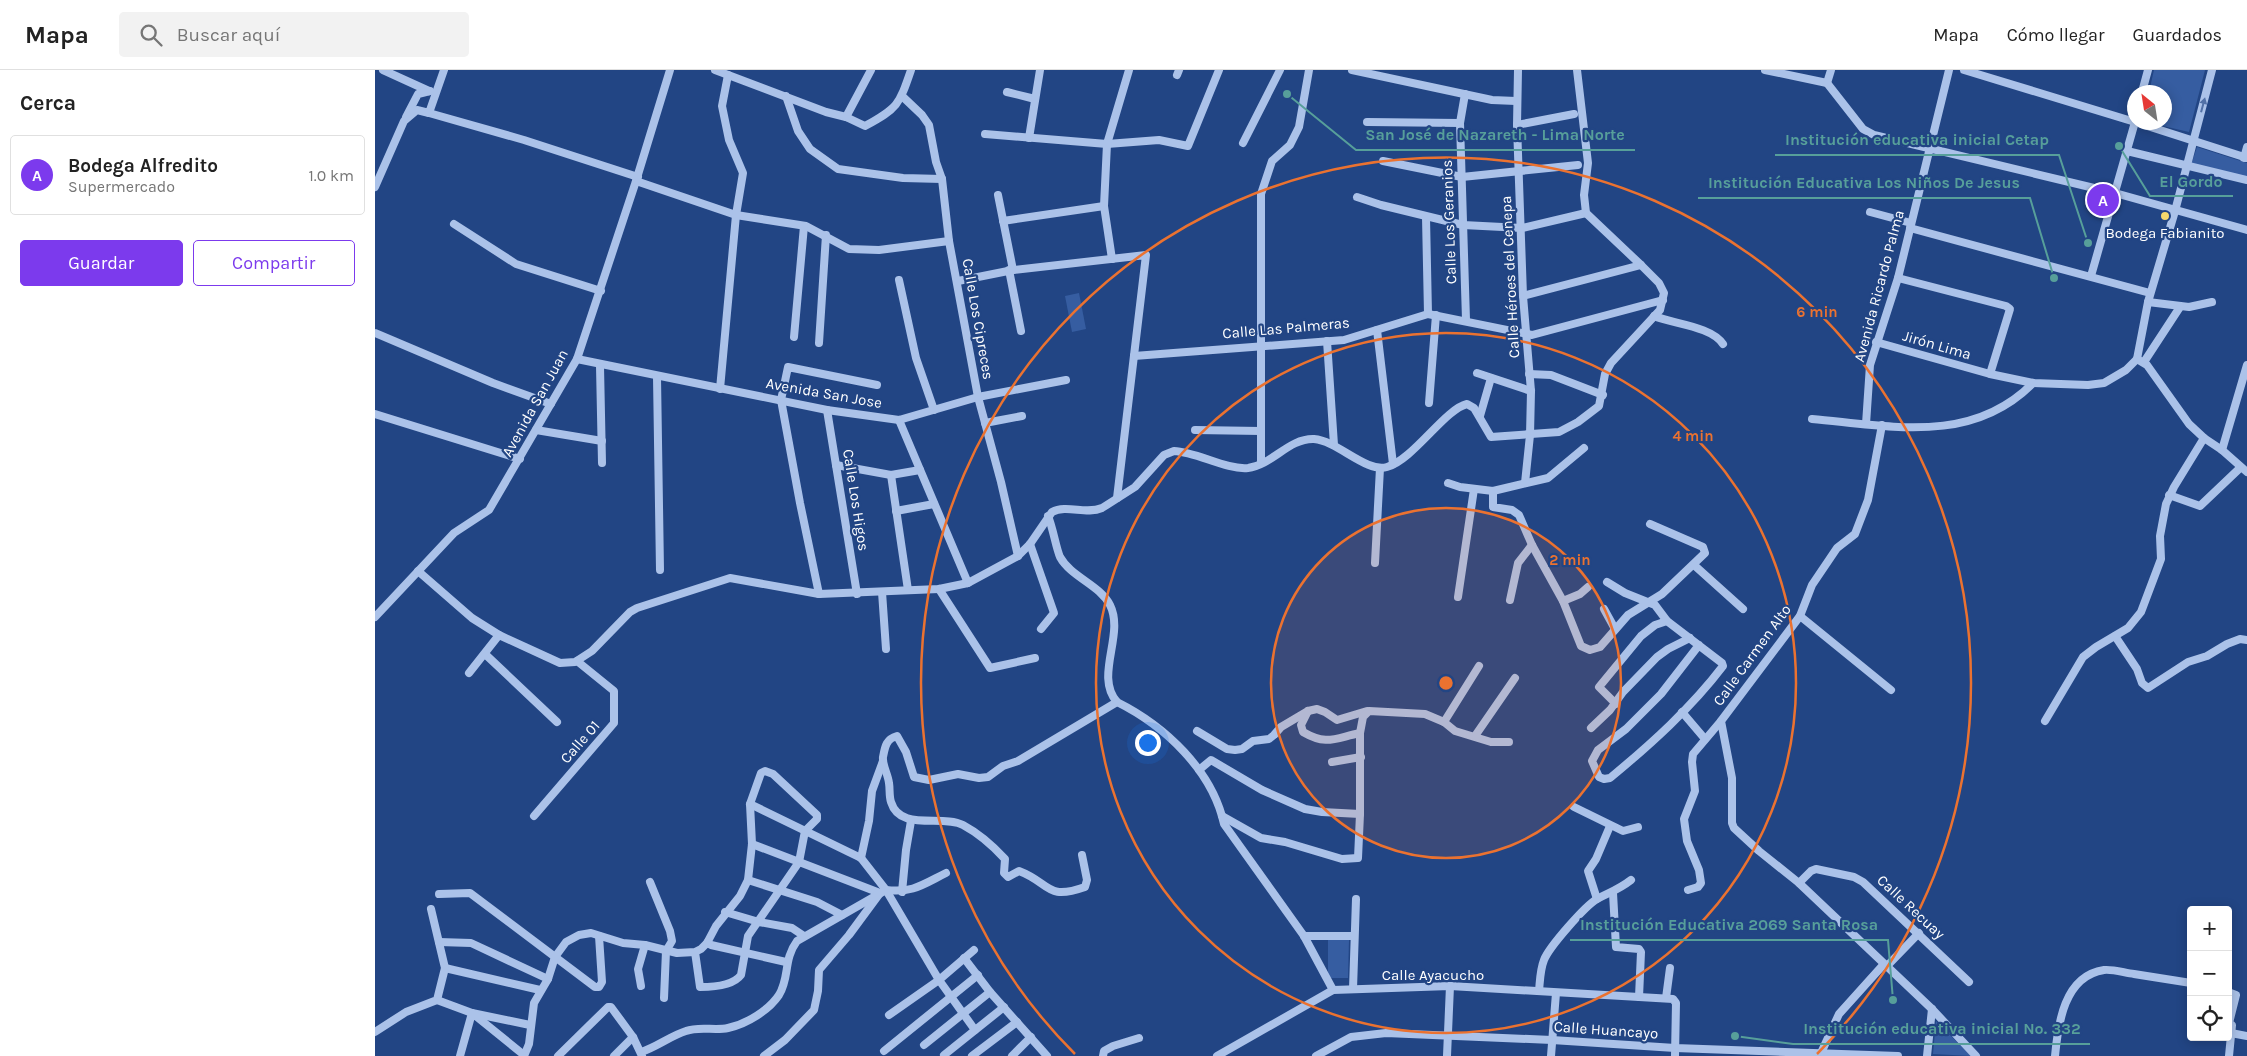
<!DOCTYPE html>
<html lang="es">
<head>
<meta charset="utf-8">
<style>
  :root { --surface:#fff; --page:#f2f2f2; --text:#222; --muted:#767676; --line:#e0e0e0; --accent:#7c3aed }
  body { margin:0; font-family:Karla,sans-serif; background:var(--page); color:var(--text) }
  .controls { position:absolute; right:15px; bottom:15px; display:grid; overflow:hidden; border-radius:5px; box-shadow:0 2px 12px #0003 }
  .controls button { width:45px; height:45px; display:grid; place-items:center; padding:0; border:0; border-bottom:1px solid var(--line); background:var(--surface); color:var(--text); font:25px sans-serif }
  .compass { position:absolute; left:1752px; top:15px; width:45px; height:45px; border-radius:50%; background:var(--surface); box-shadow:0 2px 12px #0003; rotate:330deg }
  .you { position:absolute; left:772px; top:672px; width:18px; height:18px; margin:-12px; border:4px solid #fff; border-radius:50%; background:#1a73e8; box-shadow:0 0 0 8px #1a73e833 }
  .badge { display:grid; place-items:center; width:32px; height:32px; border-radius:50%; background:var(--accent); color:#fff; font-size:16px; font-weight:700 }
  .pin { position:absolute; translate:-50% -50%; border:2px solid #fff; box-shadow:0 1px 5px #0006 }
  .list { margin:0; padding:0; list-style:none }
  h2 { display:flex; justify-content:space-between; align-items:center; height:65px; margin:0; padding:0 20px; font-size:21px }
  h2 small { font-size:16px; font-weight:400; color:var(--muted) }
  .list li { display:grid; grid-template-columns:32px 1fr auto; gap:15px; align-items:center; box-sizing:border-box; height:80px; margin:0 10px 10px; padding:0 10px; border:1px solid var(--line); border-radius:5px }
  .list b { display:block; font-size:19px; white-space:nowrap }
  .list p { margin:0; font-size:16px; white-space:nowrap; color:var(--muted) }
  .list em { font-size:16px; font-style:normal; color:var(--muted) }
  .actions { display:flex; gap:10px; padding:15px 20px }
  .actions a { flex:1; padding:11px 0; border:1px solid var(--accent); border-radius:5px; text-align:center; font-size:18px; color:var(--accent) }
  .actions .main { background:var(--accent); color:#fff }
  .icon { flex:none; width:28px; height:28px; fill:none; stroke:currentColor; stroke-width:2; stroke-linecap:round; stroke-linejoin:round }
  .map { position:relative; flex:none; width:1872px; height:986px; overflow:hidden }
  header { display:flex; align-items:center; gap:30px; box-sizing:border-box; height:70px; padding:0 25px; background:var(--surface); border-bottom:1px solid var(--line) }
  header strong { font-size:24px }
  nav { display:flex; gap:28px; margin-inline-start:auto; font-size:18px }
  .search { width:350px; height:45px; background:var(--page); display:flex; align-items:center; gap:12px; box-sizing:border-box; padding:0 18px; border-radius:5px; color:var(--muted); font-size:19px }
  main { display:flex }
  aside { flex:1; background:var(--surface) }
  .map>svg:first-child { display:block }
  .green { fill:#365da1 }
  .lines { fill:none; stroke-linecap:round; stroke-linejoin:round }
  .minor { stroke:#abc2e9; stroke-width:8 }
  .oneway { fill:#5271a7 }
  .ring { fill:none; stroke:#eb7230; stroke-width:2.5 }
  .poi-dot { fill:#f5d96d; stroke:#224584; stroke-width:2 }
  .labels { text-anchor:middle; stroke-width:4.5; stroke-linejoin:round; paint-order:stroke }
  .street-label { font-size:15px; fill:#fff; stroke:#224584 }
  .poi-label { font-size:15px; fill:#fff; stroke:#224584 }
  .centre { fill:#eb7230; stroke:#224584; stroke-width:2.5 }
  .ring-label { font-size:15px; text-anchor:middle; font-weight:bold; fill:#eb7230; stroke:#224584; stroke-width:4.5; stroke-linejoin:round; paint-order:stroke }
  .leader { fill:none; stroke:#579f9a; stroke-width:2 }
  .callout-dot { fill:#579f9a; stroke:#224584; stroke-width:2 }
  .callout-label { font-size:16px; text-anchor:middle; font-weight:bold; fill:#579f9a; stroke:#224584; stroke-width:4.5; stroke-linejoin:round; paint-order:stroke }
</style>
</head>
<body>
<header>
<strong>Mapa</strong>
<div class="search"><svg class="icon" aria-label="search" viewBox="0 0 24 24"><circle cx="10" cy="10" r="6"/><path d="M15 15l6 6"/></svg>Buscar aquí</div>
<nav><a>Mapa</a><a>Cómo llegar</a><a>Guardados</a></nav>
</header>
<main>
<aside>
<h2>Cerca<small></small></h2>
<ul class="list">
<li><span class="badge">A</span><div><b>Bodega Alfredito</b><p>Supermercado</p></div><em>1.0 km</em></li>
</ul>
<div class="actions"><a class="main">Guardar</a><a>Compartir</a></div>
</aside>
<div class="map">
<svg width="1872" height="986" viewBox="0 0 1872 986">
  <rect width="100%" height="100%" fill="#224584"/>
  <g class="green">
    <polygon points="1779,0 1830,0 1814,62 1775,53 1790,52 1790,22 1774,22"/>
    <polygon points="1822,77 1872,93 1872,109 1816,95"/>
    <polygon points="704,223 711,259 697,262 690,226"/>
    <polygon points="953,869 974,870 973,908 953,908"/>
    <polygon points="1561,951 1596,986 1558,984"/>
  </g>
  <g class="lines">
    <g class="minor">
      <polyline points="8,0 54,21"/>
      <path d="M340,0L451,42L471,47L490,56C523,38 524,35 536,0"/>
      <polyline points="977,0 1117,30 1141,31"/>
      <polyline points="1143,0 1142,55 1148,226 1156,321 1155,365 1150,413"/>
      <polyline points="1390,0 1452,13 1488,59 1499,65 1740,123 1872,160"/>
      <polyline points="1589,0 1760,52"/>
      <polyline points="802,5 804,0"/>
      <polyline points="1452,13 1456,0"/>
      <polyline points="632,22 660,29"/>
      <polyline points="1767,22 1773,0"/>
      <polyline points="1090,24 1085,53 1091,250"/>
      <polyline points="411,26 423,61 435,79 463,99 528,108 567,109"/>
      <polyline points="527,26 547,45 554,55 561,92 567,109 574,171 603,327 626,412 643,486"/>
      <polyline points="54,43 149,70 263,107"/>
      <polyline points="31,47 43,24 55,21"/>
      <polyline points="471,47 496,0"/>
      <polyline points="992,52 1085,53"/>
      <polyline points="1760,52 1872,88"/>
      <polyline points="1142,55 1199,44"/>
      <polyline points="610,64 732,74 784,70 813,76 844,0"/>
      <polyline points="654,68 665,0"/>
      <polyline points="868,73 905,0"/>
      <polyline points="1752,81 1872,110"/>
      <polyline points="1869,88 1872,77"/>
      <polyline points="1008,91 1087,107 1203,95"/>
      <polyline points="261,111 361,145 431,156 474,179 504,180 574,171"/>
      <polyline points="0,117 29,51 42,40 54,43 69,0"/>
      <polyline points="623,125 638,200"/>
      <polyline points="982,127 1006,135 1088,155 1147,158 1211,143"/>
      <polyline points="1495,142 1536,153"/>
      <polyline points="1051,147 1053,244"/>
      <polyline points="628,151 729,136"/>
      <polyline points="79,154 141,194 226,221"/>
      <polyline points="1535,158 1775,223"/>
      <polyline points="737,189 729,136 732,74 754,0"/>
      <polyline points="634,200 646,261"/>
      <polyline points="1716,206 1760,52"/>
      <polyline points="1523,208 1631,236 1635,239 1615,304"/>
      <polyline points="524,210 541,288 559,340"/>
      <polyline points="583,211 638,200 771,185 742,428"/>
      <polyline points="1148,226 1266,195"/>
      <polyline points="1773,232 1814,237 1837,232"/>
      <path d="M1279,246C1298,254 1336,256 1348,274"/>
      <polyline points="1002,260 1018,394"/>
      <polyline points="0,263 118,313 176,334"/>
      <polyline points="419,267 429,156"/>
      <polyline points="952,271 959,375"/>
      <polyline points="1501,272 1615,304 1658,313 1713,315 1729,313 1751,300 1762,289"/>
      <polyline points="444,273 451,165"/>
      <polyline points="759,286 969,270 1053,244 1157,265 1288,230"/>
      <polyline points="202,289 452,340 524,350 603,327 691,310"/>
      <polyline points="1762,289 1773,232 1800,141 1837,0"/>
      <polyline points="1762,289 1772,295 1814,354 1829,368 1847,380 1872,402"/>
      <polyline points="1769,292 1805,237"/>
      <polyline points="225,296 227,393"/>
      <polyline points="1102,303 1156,321"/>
      <polyline points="1154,304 1176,305 1228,325"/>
      <polyline points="282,307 285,500"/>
      <polyline points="345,319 361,145 368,103 354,70 347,36 353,5"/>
      <polyline points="1054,333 1061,245"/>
      <polyline points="452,340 482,524"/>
      <polyline points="0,344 145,389"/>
      <polyline points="1105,346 1116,308"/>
      <path d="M1437,349C1515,356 1597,375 1658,313"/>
      <polyline points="524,350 593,513"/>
      <polyline points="610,353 647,346"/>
      <polyline points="1491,354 1495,295 1523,208 1574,0"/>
      <polyline points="1507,355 1493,430 1480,464 1462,478 1437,515 1425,546 1346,651 1357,708 1357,753 1359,758 1384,781 1424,813 1557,939 1601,986"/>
      <polyline points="161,360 227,371"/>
      <polyline points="820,360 886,361"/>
      <polyline points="1847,380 1872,295"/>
      <polyline points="886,393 886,124 897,91 915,75 924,57 934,0"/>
      <polyline points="461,395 516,405 545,400"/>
      <polyline points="516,405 533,520"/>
      <polyline points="1073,413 1085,417 1118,421 1173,408 1209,378"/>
      <polyline points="1118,421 1118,437 1137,440 1144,445 1157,475 1188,531 1206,576 1215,580 1225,577 1253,545 1287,524 1330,483 1328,477 1275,454"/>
      <polyline points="1794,425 1825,436 1865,398"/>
      <polyline points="521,441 559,434"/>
      <path d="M673,446C678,458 681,478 685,487C696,507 725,515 735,535C750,565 719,606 742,632C790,656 837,700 849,754L929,866L958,920"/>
      <polyline points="655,474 679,543 666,559"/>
      <polyline points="1000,493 1005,398"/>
      <polyline points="1319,495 1368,539"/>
      <path d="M43,501L97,548L124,565L185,593L200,592L217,581L255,542L262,538L355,508L444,524L564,519L593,513L643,486L655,474L677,442C692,434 711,445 727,438L760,417L789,385L799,381C822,382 851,400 873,398C897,395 914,368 939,369C963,371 991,403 1012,397C1038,390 1070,339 1092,334L1099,338L1116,367L1184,362L1203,352L1224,336L1230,304L1236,293L1285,240L1289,223L1284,213L1266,195L1211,143L1209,125L1213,93L1202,0"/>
      <path d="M1232,512L1250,523L1280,535L1292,551L1347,593L1348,596C1316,638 1276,674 1235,708L1229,709L1224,707L1217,691L1223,680L1251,659L1286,624L1324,575"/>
      <polyline points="564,519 615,598 660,588"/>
      <polyline points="507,522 511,579"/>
      <polyline points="444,524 425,433 406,330 413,297 502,315"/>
      <polyline points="1083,527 1099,419"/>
      <polyline points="1135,530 1143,493 1157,475"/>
      <polyline points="1188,531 1205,524 1213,517"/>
      <polyline points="1229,539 1240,559"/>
      <polyline points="1425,546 1516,620"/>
      <polyline points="0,547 79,463 114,440 202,289 261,111 295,0"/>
      <polyline points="1740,566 1762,599 1767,613 1773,618 1813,592 1832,586 1852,574 1865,569 1872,570"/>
      <polyline points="110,584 182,652"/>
      <polyline points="94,603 124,565"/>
      <polyline points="1241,634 1224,617 1266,566 1280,555 1292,551"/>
      <path d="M933,641L926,655L928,662C952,676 960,668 985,663"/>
      <polyline points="1307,642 1330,669"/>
      <polyline points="1670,651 1708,587 1721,577 1753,558 1766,542 1786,489 1785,466 1791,434 1799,417 1829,368"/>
      <polyline points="1069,652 1104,596"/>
      <polyline points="1216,658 1235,640 1248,622 1282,587 1293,579 1315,568"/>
      <polyline points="822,661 852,679 860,680 867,679 878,671 894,669 899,665 906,657 933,641 942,639 950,642 962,650 992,641"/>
      <polyline points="1100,666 1140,608"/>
      <polyline points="957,692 986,687"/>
      <polyline points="824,700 836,690 887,720 930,739 947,742 985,744"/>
      <polyline points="375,734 486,788 511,820 564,910 600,960"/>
      <polyline points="1199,737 1248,761 1263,757"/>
      <polyline points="159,746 239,653 239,621 202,591"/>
      <polyline points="847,746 886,768 910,772 967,789 983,788 985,744 985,663 988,647 994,641 1050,644 1069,652 1080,661 1116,672 1134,672"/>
      <polyline points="377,774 505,823 474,865 444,900 443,921 439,940 410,970 389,986"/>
      <path d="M707,785L712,810L710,817C670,831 676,813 644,801L633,807L629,803L630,789C619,777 603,763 588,755C567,744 525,762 516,732C514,726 515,719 514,713C513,704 507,695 508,687C510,677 511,669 522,666L531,682L539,707L554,710L583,704L604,708L613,707L628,696L643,691L742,632"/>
      <polyline points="486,788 494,751 497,721 508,691"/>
      <polyline points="373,810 442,832 467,845"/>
      <polyline points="275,812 295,861 297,871 291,881 289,928"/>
      <polyline points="1424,813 1436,801 1441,799 1479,807 1488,812 1594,912"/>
      <polyline points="1313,820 1323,817 1326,813 1324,800 1312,771 1309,749 1320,721 1317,692 1318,684 1346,651"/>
      <polyline points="527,822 531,780 536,751"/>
      <polyline points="1238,823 1241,877 1264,879 1266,882 1264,927"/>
      <polyline points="64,824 95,823 220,917 224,917 227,912 224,866"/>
      <polyline points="1222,829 1213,801 1221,789 1235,756"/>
      <polyline points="350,842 384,852 417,858 429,866"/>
      <polyline points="929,866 978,866"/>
      <polyline points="64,872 96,873 173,909"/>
      <polyline points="332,873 336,875 411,892"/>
      <polyline points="589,888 615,922 672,986"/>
      <polyline points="1512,896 1544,863"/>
      <polyline points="70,898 165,920"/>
      <polyline points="266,916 263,899 270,875"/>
      <polyline points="978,919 981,829"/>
      <path d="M1164,921C1165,911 1165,900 1169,890C1174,877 1210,836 1222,829C1235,822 1243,820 1256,810"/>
      <polyline points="1853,922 1861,925 1854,953 1857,955 1854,986"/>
      <polyline points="1291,928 1295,898"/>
      <polyline points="62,930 97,943 155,955"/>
      <polyline points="514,945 564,910 599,880"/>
      <polyline points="0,962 31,942 62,930 70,898 56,839"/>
      <polyline points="1856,963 1872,966"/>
      <polyline points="549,975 615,922"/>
      <polyline points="509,981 603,905"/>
      <path d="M266,982C282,977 295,966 311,961C324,956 340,961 353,958C372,954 394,940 404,925C415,907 408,890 422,871L511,820C538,823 547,815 571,803"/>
      <polyline points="1446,983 1464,944 1509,894"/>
      <polyline points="569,985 629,937"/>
      <polyline points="85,986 97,943 149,985"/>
      <path d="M149,986L154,974L159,933L173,909L180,887L191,872L204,865L216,863L248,873L270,875L302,883L320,882L326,879L332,873L341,856L365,826L373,810L377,774L375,734L386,703L390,701L398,704L442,745V749L430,761L424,792L373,866L366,905C358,916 338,917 325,917L320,882"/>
      <polyline points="183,986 233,937 236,937 258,967 267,986"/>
      <polyline points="239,986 258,967"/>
      <polyline points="597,986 642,952"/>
      <polyline points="637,986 656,967"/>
      <polyline points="728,986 729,981 738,976 764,968"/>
      <polyline points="842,986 958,920 1075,916 1298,929 1301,933 1300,986"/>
      <polyline points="941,986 976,967 1011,963 1177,970 1300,978 1523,986"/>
      <polyline points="1072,986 1075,916"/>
      <polyline points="1176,986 1181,923"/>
      <polyline points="1552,986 1557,939"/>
      <path d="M1680,986C1683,954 1689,906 1729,900C1738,899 1750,903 1759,904C1778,907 1797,910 1816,913"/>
    </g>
  </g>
  <defs><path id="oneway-solid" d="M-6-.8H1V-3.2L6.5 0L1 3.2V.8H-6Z" transform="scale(1.25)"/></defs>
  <use class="oneway" href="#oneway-solid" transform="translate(1828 35) rotate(-75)"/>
  <circle cx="1071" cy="613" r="175" fill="#eb7230" fill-opacity=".12"/>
  <g class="ring">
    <circle cx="1071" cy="613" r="175"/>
    <circle cx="1071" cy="613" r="350"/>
    <path d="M700 984A525 525 0 1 1 1442 984"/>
  </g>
  <circle class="poi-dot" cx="1790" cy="146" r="5"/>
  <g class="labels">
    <g class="street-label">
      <text transform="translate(1074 152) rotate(-92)" y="5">Calle Los Geranios</text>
      <text transform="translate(1135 207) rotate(-93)" y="5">Calle Héroes del Cenepa</text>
      <text transform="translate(1504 216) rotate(-75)" y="5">Avenida Ricardo Palma</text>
      <text transform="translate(603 249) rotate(80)" y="5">Calle Los Cipreces</text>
      <text transform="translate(911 258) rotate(-5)" y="5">Calle Las Palmeras</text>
      <text transform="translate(1562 275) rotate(16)" y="5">Jirón Lima</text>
      <text transform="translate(449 323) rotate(10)" y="5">Avenida San Jose</text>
      <text transform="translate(160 333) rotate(-61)" y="5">Avenida San Juan</text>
      <text transform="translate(481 430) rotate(81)" y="5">Calle Los Higos</text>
      <text transform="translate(1377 585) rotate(-54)" y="5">Calle Carmen Alto</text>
      <text transform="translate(205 672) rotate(-49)" y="5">Calle 01</text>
      <text transform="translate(1536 837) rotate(43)" y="5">Calle Recuay</text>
      <text x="1058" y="910">Calle Ayacucho</text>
      <text transform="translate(1231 960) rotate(4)" y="5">Calle Huancayo</text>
    </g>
    <g class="poi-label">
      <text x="1790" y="168">Bodega Fabianito</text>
    </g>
  </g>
  <circle cx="1071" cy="613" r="8" class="centre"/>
  <g class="ring-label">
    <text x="1442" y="247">6 min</text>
    <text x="1318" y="371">4 min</text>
    <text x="1195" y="495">2 min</text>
  </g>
  <path class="leader" d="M912 24L981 80H1260M1713 173L1684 85H1400M1744 76L1775 126H1858M1679 208L1655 128H1323M1518 930L1513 870H1195M1360 966L1418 974H1715"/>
  <g class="callout-dot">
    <circle cx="912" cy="24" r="5"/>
    <circle cx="1713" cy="173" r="5"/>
    <circle cx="1744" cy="76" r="5"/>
    <circle cx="1679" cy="208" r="5"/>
    <circle cx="1518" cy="930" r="5"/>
    <circle cx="1360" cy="966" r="5"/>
  </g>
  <g class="callout-label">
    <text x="1120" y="70">San José de Nazareth - Lima Norte</text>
    <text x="1542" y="75">Institución educativa inicial Cetap</text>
    <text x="1816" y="117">El Gordo</text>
    <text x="1489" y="118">Institución Educativa Los Niños De Jesus</text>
    <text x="1354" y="860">Institución Educativa 2069 Santa Rosa</text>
    <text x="1567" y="964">Institución educativa inicial No. 332</text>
  </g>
</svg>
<div class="controls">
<button>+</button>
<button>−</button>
<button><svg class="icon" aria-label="locate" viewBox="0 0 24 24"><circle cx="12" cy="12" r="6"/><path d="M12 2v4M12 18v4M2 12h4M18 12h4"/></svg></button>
</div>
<svg class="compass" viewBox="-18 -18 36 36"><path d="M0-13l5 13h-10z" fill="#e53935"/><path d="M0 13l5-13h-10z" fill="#767676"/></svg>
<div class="you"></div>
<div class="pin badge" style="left:1728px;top:130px">A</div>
</div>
</main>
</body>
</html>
